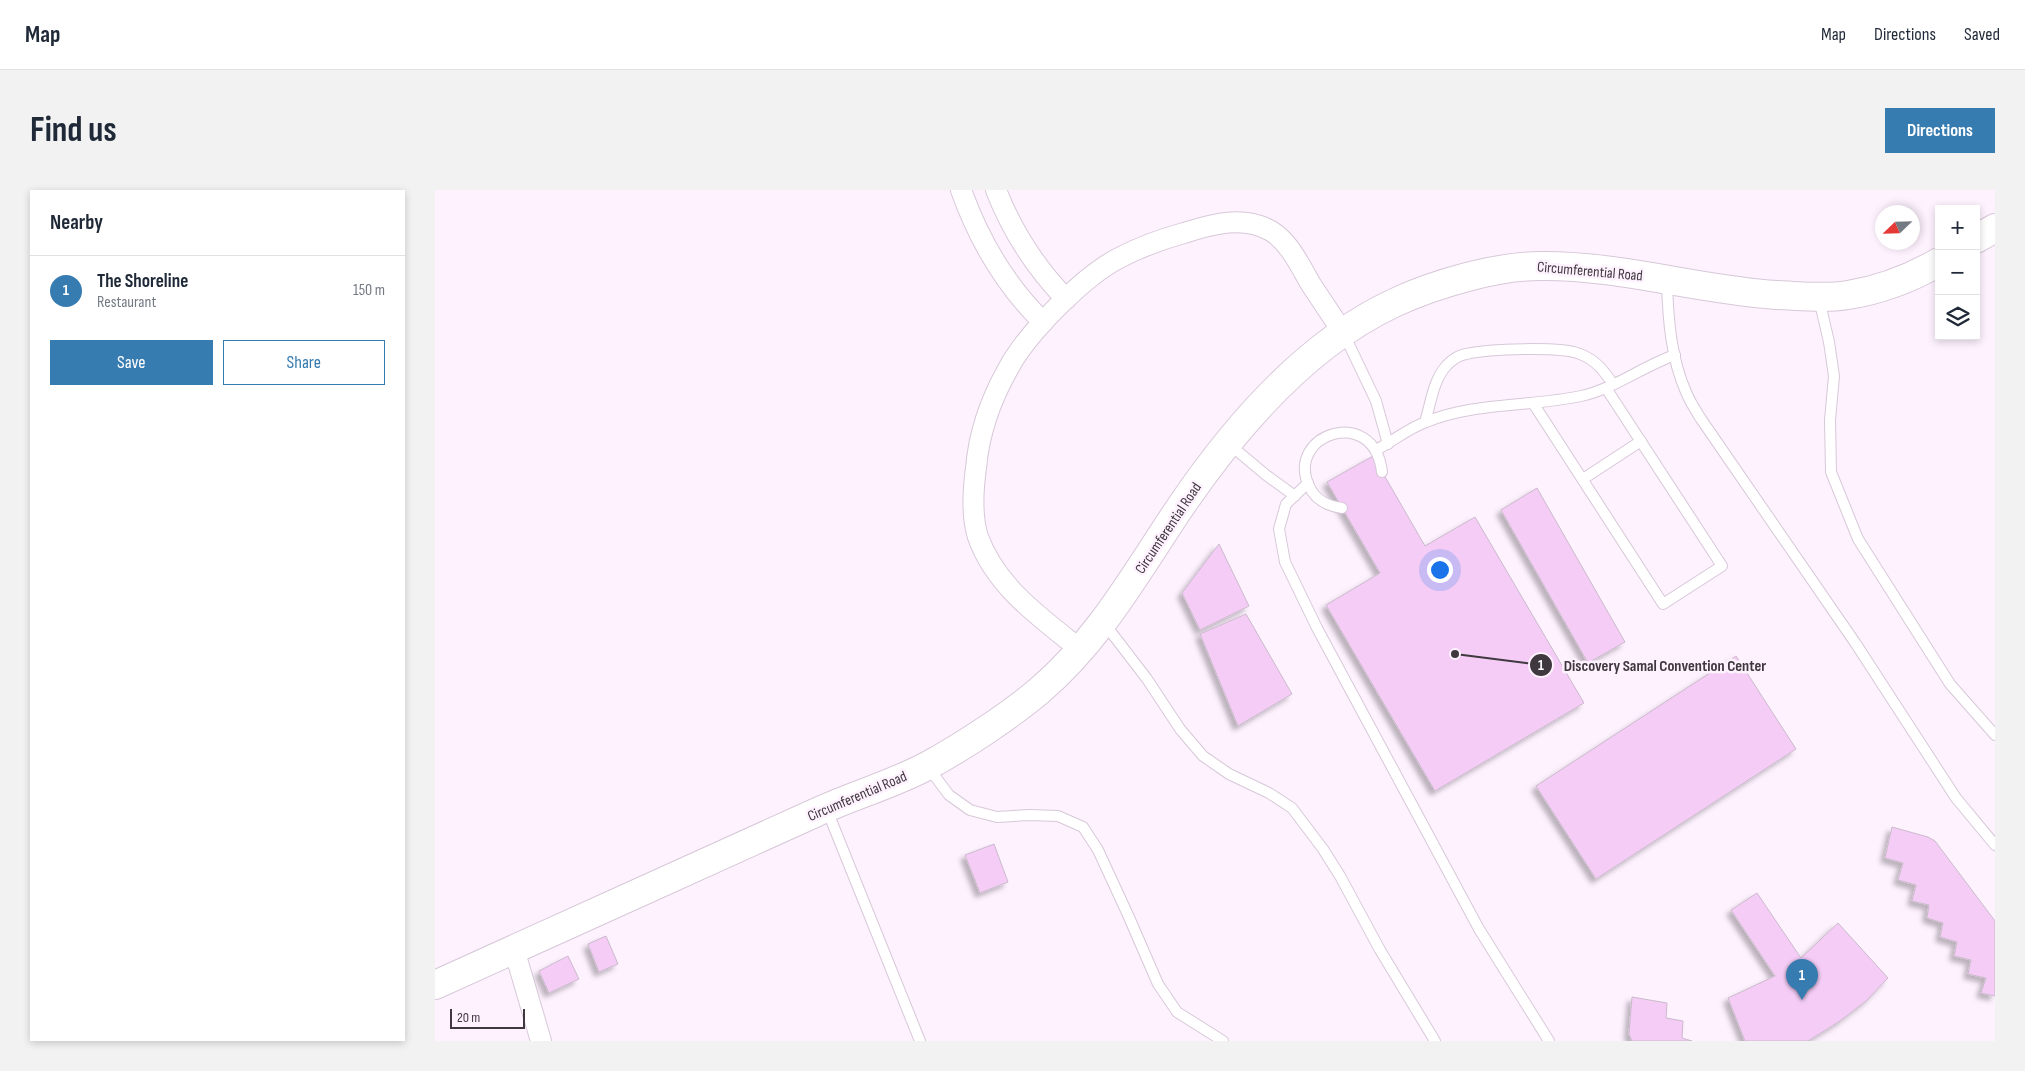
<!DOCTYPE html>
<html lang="en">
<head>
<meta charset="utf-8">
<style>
  :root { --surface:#fff; --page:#f2f2f3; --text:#1f2937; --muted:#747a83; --line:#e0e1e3; --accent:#377cb1 }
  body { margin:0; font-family:"Sofia Sans Condensed",sans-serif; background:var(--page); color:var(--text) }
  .controls { position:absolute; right:15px; top:15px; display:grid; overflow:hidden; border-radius:0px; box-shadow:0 2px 8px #0003 }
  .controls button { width:45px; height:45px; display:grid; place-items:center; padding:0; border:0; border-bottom:1px solid var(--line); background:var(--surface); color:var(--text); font:25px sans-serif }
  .compass { position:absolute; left:1440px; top:15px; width:45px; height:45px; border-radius:50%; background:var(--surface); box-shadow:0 2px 8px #0003; rotate:247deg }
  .scale { position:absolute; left:15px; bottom:12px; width:75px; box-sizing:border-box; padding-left:5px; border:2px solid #3f393f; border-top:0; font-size:14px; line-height:18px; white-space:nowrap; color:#3f393f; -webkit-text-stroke:4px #fef2ff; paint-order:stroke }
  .you { position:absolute; left:1004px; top:379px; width:18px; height:18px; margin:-12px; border:4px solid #fff; border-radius:50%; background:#1a73e8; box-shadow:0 0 0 8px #1a73e833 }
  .badge { display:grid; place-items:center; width:32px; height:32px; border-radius:50%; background:var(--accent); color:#fff; font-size:16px; font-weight:700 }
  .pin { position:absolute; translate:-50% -41px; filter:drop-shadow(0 1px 2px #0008) }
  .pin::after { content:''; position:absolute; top:26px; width:18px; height:15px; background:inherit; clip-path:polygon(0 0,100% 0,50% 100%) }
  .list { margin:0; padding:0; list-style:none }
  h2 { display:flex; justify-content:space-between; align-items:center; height:65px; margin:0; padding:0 20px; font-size:21px }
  h2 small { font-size:16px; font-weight:400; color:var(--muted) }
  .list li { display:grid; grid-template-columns:32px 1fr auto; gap:15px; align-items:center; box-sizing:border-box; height:70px; padding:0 20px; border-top:1px solid var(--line) }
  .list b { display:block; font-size:19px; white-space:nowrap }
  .list p { margin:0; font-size:16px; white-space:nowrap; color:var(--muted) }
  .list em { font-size:16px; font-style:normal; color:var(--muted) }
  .actions { display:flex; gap:10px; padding:15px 20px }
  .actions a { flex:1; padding:11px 0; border:1px solid var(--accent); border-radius:0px; text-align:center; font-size:18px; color:var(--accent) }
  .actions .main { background:var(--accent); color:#fff }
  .icon { flex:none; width:28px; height:28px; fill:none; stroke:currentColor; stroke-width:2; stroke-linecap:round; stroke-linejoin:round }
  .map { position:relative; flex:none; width:1560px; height:851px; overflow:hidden; border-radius:0px }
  header { display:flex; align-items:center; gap:30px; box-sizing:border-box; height:70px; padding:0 25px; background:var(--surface); border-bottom:1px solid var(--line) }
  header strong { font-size:24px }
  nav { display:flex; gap:28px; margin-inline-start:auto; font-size:18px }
  .intro { display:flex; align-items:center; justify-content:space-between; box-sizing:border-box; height:120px; padding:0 30px }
  h1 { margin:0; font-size:35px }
  .button { padding:12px 22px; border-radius:0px; background:var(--accent); color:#fff; font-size:18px; font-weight:700 }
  main { display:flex; gap:30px; padding:0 30px }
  aside { flex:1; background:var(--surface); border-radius:0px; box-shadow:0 2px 8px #0003 }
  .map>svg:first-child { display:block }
  .building { fill:#f4ccf6; stroke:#cabacb; filter:url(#shadow) }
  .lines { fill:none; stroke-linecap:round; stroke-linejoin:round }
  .service-casing { stroke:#d7c8d8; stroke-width:12 }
  .minor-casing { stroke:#d7c8d8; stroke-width:22 }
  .secondary-casing { stroke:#d7c8d8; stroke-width:30 }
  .service { stroke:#fff; stroke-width:10 }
  .minor { stroke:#fff; stroke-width:20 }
  .secondary { stroke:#fff; stroke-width:28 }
  .labels { text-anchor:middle; stroke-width:5; stroke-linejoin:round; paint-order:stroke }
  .street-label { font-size:15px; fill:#3f393f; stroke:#fef2ff }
  .leader { fill:none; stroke:#3f393f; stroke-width:2 }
  .callout-dot { fill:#3f393f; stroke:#fef2ff; stroke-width:2 }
  .mark-label { font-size:15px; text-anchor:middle; font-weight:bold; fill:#fff }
  .callout-label { font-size:16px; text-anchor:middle; font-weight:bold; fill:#3f393f; stroke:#fef2ff; stroke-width:5; stroke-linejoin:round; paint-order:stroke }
</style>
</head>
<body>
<header>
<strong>Map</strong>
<nav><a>Map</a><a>Directions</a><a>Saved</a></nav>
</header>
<div class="intro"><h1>Find us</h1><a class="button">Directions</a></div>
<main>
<aside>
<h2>Nearby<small></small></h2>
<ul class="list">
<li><span class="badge">1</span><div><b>The Shoreline</b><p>Restaurant</p></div><em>150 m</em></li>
</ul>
<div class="actions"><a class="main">Save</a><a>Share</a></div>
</aside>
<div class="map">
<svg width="1560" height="851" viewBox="0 0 1560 851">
  <defs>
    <filter id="shadow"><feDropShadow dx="-4.5" dy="4.5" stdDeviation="2.5" flood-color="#0004"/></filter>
  </defs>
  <rect width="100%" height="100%" fill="#fef2ff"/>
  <g class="building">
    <polygon points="938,266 990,356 1040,327 1149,513 1000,601 891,415 945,383 892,292"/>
    <polygon points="1102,298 1190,452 1153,473 1066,320"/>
    <polygon points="784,354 814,416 765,440 747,403"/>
    <polygon points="811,424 857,504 803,536 765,444"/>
    <polygon points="1301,466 1361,559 1161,689 1101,596"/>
    <polygon points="1457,637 1493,647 1500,651 1560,731 1560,806 1546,803 1551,788 1533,784 1536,770 1519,766 1522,752 1505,747 1508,733 1492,728 1494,715 1477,711 1481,695 1463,690 1468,673 1450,668"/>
    <polygon points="559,654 573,692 545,703 530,665"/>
    <polygon points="1322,703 1366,768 1403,733 1453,788 1431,811 1405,831 1373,851 1310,851 1293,808 1340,786 1296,720"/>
    <polygon points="171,746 183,774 164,782 153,754"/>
    <polygon points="133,766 144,789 114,803 104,781"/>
    <polygon points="1197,807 1232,813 1231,828 1248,831 1247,848 1257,851 1197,851 1194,844"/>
  </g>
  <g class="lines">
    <defs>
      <g id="service">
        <path d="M1232,92C1233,129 1236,168 1251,202C1255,212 1261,221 1266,229L1421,454L1521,608L1560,655"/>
        <polyline points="1384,109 1394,152 1399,186 1395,230 1396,282 1423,349 1515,494 1560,545"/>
        <polyline points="909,144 941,211 953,254"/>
        <polyline points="1098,213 1228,414 1287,376 1171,198"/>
        <path d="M990,232C996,213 998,190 1012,175C1017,170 1024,165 1031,164C1053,159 1126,156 1145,164C1161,170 1169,181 1178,194"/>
        <polyline points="794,254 831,285 860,306"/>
        <path d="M941,260C958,251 974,238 991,232C1040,212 1095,217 1146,206C1179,199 1208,176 1240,165"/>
        <polyline points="1148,289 1206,251"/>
        <polyline points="873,293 851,314 844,339 850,372 882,438 1044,739 1114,851"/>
        <path d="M907,318C893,316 880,310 874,296C850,244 939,214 947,282"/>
        <polyline points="669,433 712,489 745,539 768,566 794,584 834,603 857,618 888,659 905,686 945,760 1000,851"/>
        <polyline points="493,577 514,605 535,620 562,627 594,625 623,626 648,637 663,660 693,725 723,794 742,822 788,851"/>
        <polyline points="392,620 485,851"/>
      </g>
      <g id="minor">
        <path d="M526,0C544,50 570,95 608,132"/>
        <path d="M561,0C577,41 601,78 631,109"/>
        <path d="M646,460C606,428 561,397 543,347C536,325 538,300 541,278C544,243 556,209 573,179C592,143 649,86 684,68C705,57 727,49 749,43C777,34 809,25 836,41C855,52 866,78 877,96C887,111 897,126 907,141"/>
        <polyline points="79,759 106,851"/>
      </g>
      <g id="secondary">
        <polyline points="1541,49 1560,38"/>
        <path d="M0,795C126,737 254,681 380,623C416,606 459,594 494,575C529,556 574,526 604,501C664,450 701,383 744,319C798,239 871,154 959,113C999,94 1062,76 1105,76C1185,75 1263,100 1342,105C1366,106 1389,109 1413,105C1445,100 1476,88 1504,72"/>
      </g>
    </defs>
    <use href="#service" class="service-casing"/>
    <use href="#minor" class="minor-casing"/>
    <use href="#secondary" class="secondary-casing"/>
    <use href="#service" class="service"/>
    <use href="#minor" class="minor"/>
    <use href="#secondary" class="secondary"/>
  </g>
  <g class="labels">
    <g class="street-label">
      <text transform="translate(1155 81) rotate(5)" y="5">Circumferential Road</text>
      <text transform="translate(733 338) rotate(-56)" y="5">Circumferential Road</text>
      <text transform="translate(422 606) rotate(-23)" y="5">Circumferential Road</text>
    </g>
  </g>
  <path class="leader" d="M1020 464L1106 475"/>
  <g class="callout-dot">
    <circle cx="1020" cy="464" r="5"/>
    <circle cx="1106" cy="475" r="12"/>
  </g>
  <g class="mark-label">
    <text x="1106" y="480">1</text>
  </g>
  <g class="callout-label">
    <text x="1230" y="481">Discovery Samal Convention Center</text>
  </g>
</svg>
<div class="controls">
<button>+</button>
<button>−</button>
<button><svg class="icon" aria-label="layers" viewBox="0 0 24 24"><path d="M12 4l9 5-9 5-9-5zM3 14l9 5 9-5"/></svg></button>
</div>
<svg class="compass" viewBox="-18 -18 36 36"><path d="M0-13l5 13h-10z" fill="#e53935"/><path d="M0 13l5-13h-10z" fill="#747a83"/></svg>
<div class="scale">20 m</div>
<div class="you"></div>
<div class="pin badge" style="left:1367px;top:810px">1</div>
</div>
</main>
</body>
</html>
